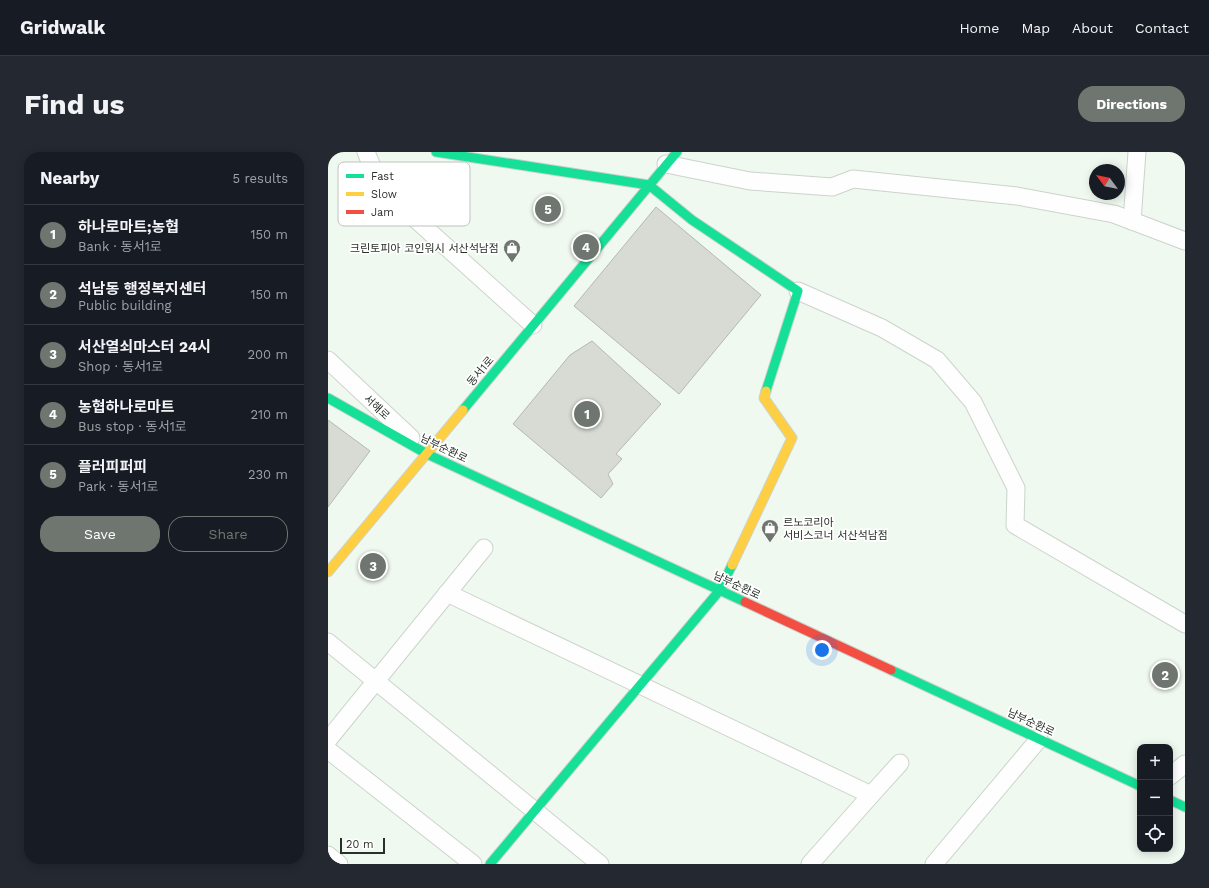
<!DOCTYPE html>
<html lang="en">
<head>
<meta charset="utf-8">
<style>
  :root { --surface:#171b24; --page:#242831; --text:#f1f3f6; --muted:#9ea1a6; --line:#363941; --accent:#6f766f }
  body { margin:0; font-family:"Work Sans","Noto Sans KR",sans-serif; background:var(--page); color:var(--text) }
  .controls { position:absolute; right:12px; bottom:12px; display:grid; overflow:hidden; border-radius:8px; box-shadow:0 2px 10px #0003 }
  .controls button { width:36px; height:36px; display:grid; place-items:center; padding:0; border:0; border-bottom:1px solid var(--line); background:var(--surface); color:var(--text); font:20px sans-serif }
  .compass { position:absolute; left:761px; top:12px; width:36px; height:36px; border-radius:50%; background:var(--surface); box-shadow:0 2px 10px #0003; rotate:302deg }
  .scale { position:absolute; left:12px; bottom:10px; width:45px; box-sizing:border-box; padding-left:4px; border:2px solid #293029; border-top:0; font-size:11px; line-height:14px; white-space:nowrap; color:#293029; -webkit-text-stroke:3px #fff; paint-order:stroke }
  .you { position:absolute; left:494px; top:498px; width:14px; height:14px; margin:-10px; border:3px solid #fff; border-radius:50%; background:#1a73e8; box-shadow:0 0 0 6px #1a73e833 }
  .badge { display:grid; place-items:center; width:26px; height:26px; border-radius:50%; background:var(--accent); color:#fff; font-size:13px; font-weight:700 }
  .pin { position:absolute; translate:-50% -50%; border:2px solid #fff; box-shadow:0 1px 4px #0006 }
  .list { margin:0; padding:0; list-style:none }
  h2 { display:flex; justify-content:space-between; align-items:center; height:52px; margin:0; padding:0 16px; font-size:17px }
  h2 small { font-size:13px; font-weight:400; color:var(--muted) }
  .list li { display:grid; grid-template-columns:26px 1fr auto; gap:12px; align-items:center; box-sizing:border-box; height:60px; padding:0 16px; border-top:1px solid var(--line) }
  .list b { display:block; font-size:15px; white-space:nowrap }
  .list p { margin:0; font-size:13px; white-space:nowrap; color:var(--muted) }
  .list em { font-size:13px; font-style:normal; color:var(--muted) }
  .actions { display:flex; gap:8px; padding:12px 16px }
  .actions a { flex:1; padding:9px 0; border:1px solid var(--accent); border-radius:16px; text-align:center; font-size:14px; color:var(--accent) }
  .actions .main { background:var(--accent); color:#fff }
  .icon { flex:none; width:22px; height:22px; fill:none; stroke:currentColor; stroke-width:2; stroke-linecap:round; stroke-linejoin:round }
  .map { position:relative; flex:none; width:857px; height:712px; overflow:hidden; border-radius:16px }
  header { display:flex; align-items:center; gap:24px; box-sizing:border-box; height:56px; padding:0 20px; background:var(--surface); border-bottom:1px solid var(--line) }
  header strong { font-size:19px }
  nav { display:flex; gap:22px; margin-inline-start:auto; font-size:14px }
  .intro { display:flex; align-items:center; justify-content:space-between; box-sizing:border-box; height:96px; padding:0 24px }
  h1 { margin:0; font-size:28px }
  .button { padding:10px 18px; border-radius:16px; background:var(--accent); color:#fff; font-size:14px; font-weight:700 }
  main { display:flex; gap:24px; padding:0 24px }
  aside { flex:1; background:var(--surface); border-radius:16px; box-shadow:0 2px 10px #0003 }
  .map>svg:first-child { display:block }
  .building { fill:#d7dbd3; stroke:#b4b9b1 }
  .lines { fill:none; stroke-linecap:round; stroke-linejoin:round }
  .street-casing { stroke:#ccd3cc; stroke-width:19 }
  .fast-casing { stroke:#ccd3cc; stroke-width:11 }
  .slow-casing { stroke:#ccd3cc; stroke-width:11 }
  .jam-casing { stroke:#ccd3cc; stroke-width:11 }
  .street { stroke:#fdfefd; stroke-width:17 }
  .fast { stroke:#16e098; stroke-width:9 }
  .slow { stroke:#ffcf43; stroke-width:9 }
  .jam { stroke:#f24e42; stroke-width:9 }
  .labels { text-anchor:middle; stroke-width:3.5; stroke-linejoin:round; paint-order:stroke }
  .poi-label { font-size:11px; fill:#293029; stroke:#fff; text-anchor:end }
  .street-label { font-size:11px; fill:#293029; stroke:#fff }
  .key { fill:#fff; stroke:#bfc1bf; stroke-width:1 }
  .key-label { font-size:11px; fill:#293029 }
</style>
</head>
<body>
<header>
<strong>Gridwalk</strong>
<nav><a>Home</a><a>Map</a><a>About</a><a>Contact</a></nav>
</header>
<div class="intro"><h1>Find us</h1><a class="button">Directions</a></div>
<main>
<aside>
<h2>Nearby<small>5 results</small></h2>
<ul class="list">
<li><span class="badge">1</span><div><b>하나로마트;농협</b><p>Bank · 동서1로</p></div><em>150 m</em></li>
<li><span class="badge">2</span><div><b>석남동 행정복지센터</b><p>Public building</p></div><em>150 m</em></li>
<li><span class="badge">3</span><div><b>서산열쇠마스터 24시</b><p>Shop · 동서1로</p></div><em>200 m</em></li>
<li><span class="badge">4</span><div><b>농협하나로마트</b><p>Bus stop · 동서1로</p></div><em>210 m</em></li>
<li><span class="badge">5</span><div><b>플러피퍼피</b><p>Park · 동서1로</p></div><em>230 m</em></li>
</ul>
<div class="actions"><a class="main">Save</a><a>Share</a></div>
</aside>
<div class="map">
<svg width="857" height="712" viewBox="0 0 857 712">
  <rect width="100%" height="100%" fill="#f0f9f0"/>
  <g class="building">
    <polygon points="328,55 433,143 351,242 246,154"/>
    <polygon points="264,189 333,252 288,302 294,307 280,322 285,332 273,346 185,272 242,203"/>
    <polygon points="0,268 42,299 0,355"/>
  </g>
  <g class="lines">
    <defs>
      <g id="street">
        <polyline points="38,0 53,36 205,173"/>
        <polyline points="338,12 422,29 504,35 525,27 689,44 786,62 857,89"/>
        <polyline points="804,69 809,0"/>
        <polyline points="470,139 554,176 609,208 645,250 688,336 687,373 857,472"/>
        <polyline points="0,208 83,286"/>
        <polyline points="119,441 543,643"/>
        <polyline points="0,490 272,712"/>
        <polyline points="0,588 156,396"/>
        <polyline points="0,598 145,712"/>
        <polyline points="842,624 857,612"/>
        <polyline points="0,703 11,712"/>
        <polyline points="482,712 543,643 572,611"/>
        <polyline points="606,712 711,587"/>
      </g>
      <g id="fast">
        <polyline points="108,0 321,33 364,68 470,139 438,239"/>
        <polyline points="0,246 99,302 417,450"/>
        <polyline points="135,258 349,0"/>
        <polyline points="563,518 812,634"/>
        <polyline points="842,648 857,655"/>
        <polyline points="162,712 392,438 404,413"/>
      </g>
      <g id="slow">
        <polyline points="404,413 464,286 436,246 438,239"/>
        <polyline points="0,420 135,258"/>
      </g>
      <polyline id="jam" points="417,450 563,518"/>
    </defs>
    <use href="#street" class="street-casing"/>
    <use href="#fast" class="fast-casing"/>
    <use href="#slow" class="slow-casing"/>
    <use href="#jam" class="jam-casing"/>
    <use href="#street" class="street"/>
    <use href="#fast" class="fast"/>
    <use href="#slow" class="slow"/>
    <use href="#jam" class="jam"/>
  </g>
  <defs>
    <symbol id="shop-pin" viewBox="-11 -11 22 30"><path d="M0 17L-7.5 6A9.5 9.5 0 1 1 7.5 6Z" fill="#6f766f" stroke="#fff"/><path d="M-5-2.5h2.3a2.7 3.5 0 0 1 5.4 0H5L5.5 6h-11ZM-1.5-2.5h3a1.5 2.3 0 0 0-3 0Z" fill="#fff"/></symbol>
  </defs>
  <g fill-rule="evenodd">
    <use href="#shop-pin" x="174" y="86" width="20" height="27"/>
    <use href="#shop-pin" x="432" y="366" width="20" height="27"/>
  </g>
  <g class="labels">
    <g class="poi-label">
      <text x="171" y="100">크린토피아 코인워시 서산석남점</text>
      <text x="455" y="374" text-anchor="start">르노코리아<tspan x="455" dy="13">서비스코너 서산석남점</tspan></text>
    </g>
    <g class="street-label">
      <text transform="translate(152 219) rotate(-50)" y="4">동서1로</text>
      <text transform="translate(49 255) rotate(43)" y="4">서해로</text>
      <text transform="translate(116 296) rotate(26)" y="4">남부순환로</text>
      <text transform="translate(409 433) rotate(25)" y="4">남부순환로</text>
      <text transform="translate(703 570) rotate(25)" y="4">남부순환로</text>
    </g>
  </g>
  <rect x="10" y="10" width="132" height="64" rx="6" class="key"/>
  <rect x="18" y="22" width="18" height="4" fill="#16e098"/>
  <rect x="18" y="40" width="18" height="4" fill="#ffcf43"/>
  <rect x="18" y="58" width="18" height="4" fill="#f24e42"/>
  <g class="key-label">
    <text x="43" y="28">Fast</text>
    <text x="43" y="46">Slow</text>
    <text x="43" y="64">Jam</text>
  </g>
</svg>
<div class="controls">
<button>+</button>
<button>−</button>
<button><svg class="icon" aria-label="locate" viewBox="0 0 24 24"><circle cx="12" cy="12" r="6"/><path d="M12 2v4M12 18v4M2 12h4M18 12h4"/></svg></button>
</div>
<svg class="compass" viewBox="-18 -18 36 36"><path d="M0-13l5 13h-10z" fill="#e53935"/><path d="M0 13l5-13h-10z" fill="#9ea1a6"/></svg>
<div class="scale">20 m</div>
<div class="you"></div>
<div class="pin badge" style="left:259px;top:262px">1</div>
<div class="pin badge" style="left:837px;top:523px">2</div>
<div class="pin badge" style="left:45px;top:414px">3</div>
<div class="pin badge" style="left:258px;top:95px">4</div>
<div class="pin badge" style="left:220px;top:57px">5</div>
</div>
</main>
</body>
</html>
